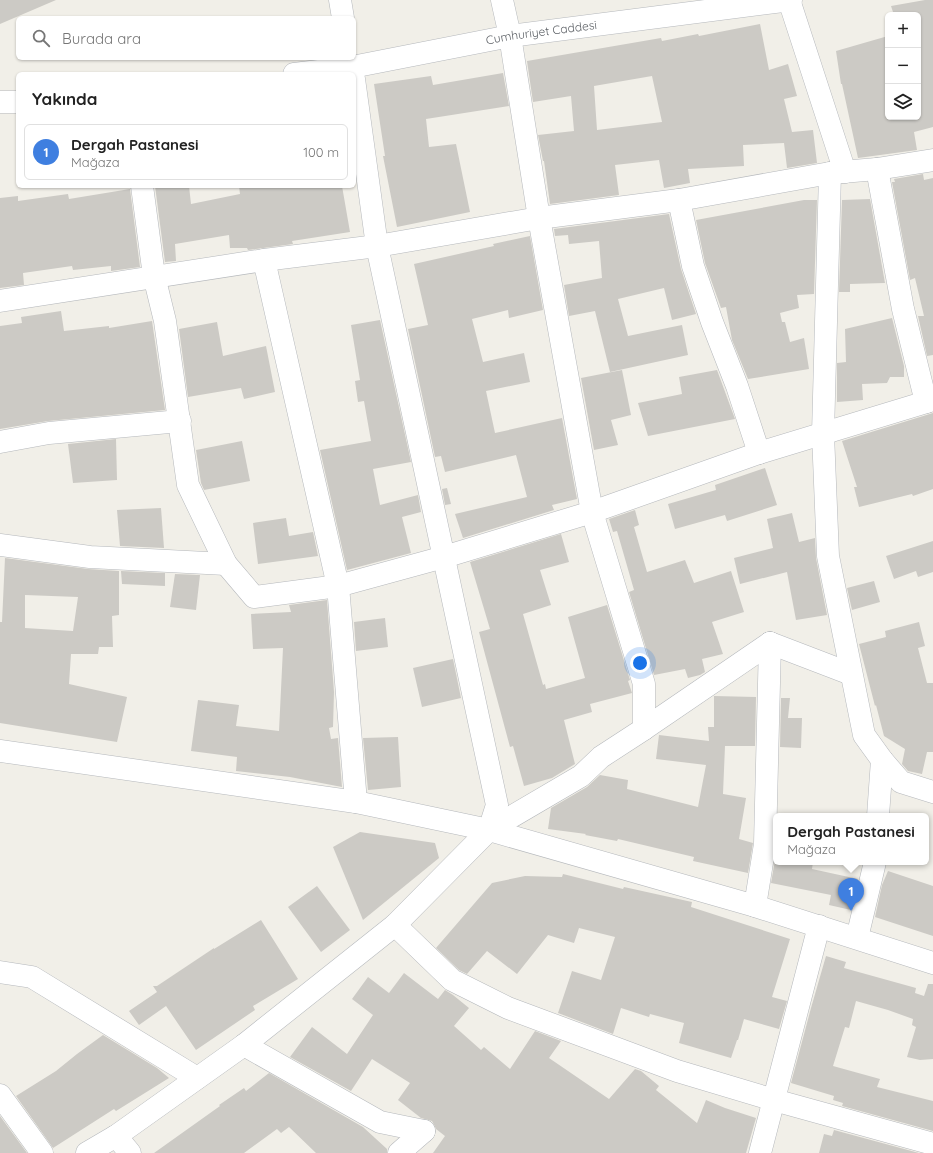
<!DOCTYPE html>
<html lang="tr">
<head>
<meta charset="utf-8">
<style>
  :root { --surface:#fff; --page:#f2f2f2; --text:#222; --muted:#767676; --line:#e0e0e0; --accent:#ea4335 }
  body { margin:0; font-family:Quicksand,sans-serif; background:var(--page); color:var(--text) }
  .controls { position:absolute; right:12px; top:12px; display:grid; overflow:hidden; border-radius:6px; box-shadow:0 1px 3px #0004 }
  .controls button { width:36px; height:36px; display:grid; place-items:center; padding:0; border:0; border-bottom:1px solid var(--line); background:var(--surface); color:var(--text); font:20px sans-serif }
  .you { position:absolute; left:640px; top:663px; width:14px; height:14px; margin:-10px; border:3px solid #fff; border-radius:50%; background:#1a73e8; box-shadow:0 0 0 6px #1a73e833 }
  .badge { display:grid; place-items:center; width:26px; height:26px; border-radius:50%; background:var(--accent); color:#fff; font-size:13px; font-weight:700 }
  .pin { position:absolute; translate:-50% -33px; filter:drop-shadow(0 1px 2px #0008) }
  .pin::after { content:''; position:absolute; top:21px; width:14px; height:12px; background:inherit; clip-path:polygon(0 0,100% 0,50% 100%) }
  .popup { position:absolute; left:773px; top:813px; width:156px; height:52px; box-sizing:border-box; display:grid; place-content:center; border-radius:6px; background:var(--surface); filter:drop-shadow(0 1px 3px #0005); font-size:13px; white-space:nowrap; color:var(--muted) }
  .popup b { font-size:15px; color:var(--text) }
  .popup::after { content:''; position:absolute; left:50%; top:100%; margin-left:-8px; border:8px solid transparent; border-top-color:var(--surface) }
  .list { margin:0; padding:0; list-style:none }
  h2 { display:flex; justify-content:space-between; align-items:center; height:52px; margin:0; padding:0 16px; font-size:17px }
  h2 small { font-size:13px; font-weight:400; color:var(--muted) }
  .list li { display:grid; grid-template-columns:26px 1fr auto; gap:12px; align-items:center; box-sizing:border-box; height:56px; margin:0 8px 8px; padding:0 8px; border:1px solid var(--line); border-radius:6px }
  .list b { display:block; font-size:15px; white-space:nowrap }
  .list p { margin:0; font-size:13px; white-space:nowrap; color:var(--muted) }
  .list em { font-size:13px; font-style:normal; color:var(--muted) }
  .icon { flex:none; width:22px; height:22px; fill:none; stroke:currentColor; stroke-width:2; stroke-linecap:round; stroke-linejoin:round }
  .map { position:relative; flex:none; width:933px; height:1153px; overflow:hidden }
  .search { position:absolute; background:var(--surface); box-shadow:0 1px 3px #0004; left:16px; top:16px; width:340px; height:44px; display:flex; align-items:center; gap:10px; box-sizing:border-box; padding:0 14px; border-radius:6px; color:var(--muted); font-size:15px }
  .panel { position:absolute; background:var(--surface); box-shadow:0 1px 3px #0004; left:16px; top:72px; width:340px; height:116px; border-radius:6px }
  .map>svg:first-child { display:block }
  .building { fill:#cccac5; fill-rule:evenodd }
  .lines { fill:none; stroke-linecap:round; stroke-linejoin:round }
  .minor-casing { stroke:#b5b8bc; stroke-width:23 }
  .minor { stroke:#fff; stroke-width:22 }
  .labels { text-anchor:middle; stroke-width:3; stroke-linejoin:round; paint-order:stroke }
  .street-label { font-size:12px; fill:#5f6368; stroke:#fff }
</style>
</head>
<body>
<div class="map">
<svg width="933" height="1153" viewBox="0 0 933 1153">
  <rect width="100%" height="100%" fill="#f1efe8"/>
  <g class="building">
    <polygon points="0,0 56,0 0,24"/>
    <polygon points="925,0 933,0 933,127 914,132 917,150 858,158 842,84 841,84 836,51 888,36 888,117 918,117 918,15 894,15 891,6"/>
    <path d="M760,24L769,70L788,64L797,96L784,99L792,132L813,130L817,163L787,168L784,143L743,145L744,166L688,169L690,183L664,188L659,160L615,165L619,195L550,204L544,161H543L538,135L574,131L571,96L533,102L527,61L661,38L662,41L698,34L699,36ZM652,76L662,122L597,130L594,86Z"/>
    <polygon points="503,73 509,106 426,119 429,147 456,144 470,212 397,227 383,156 385,156 374,84 431,76 433,85"/>
    <polygon points="923,174 924,180 933,178 933,355 927,356 918,316 924,316 915,278 910,280 892,182 895,182 894,179"/>
    <polygon points="155,186 189,186 191,204 240,194 239,186 342,186 350,232 292,241 293,244 248,250 247,248 230,248 229,235 175,244 176,261 165,262"/>
    <polygon points="130,189 140,267 111,271 111,266 73,270 72,266 23,273 24,285 0,288 0,198 18,196 18,201 68,194 69,199"/>
    <polygon points="870,199 885,283 850,284 850,292 839,292 842,200"/>
    <polygon points="804,200 817,200 814,294 797,295 799,308 780,313 782,322 785,322 790,342 804,338 809,369 748,379 732,340 726,307 721,308 705,263 696,220"/>
    <polygon points="669,214 681,269 696,314 672,320 664,288 618,299 628,336 682,325 688,355 610,372 595,311 569,316 564,285 602,278 599,241 569,244 568,235 555,236 554,229"/>
    <polygon points="530,236 543,310 509,318 508,310 472,319 483,362 524,353 530,382 486,391 495,433 562,418 577,499 552,505 554,510 463,538 455,514 527,497 516,455 445,472 441,456 435,457 408,329 428,325 414,264 494,246 493,244"/>
    <polygon points="61,311 64,331 109,326 109,328 152,321 165,410 48,421 0,429 0,326 22,323 21,317"/>
    <polygon points="892,318 904,366 904,377 890,377 887,383 862,384 863,400 837,402 837,363 846,362 845,329"/>
    <polygon points="380,320 411,462 373,469 380,505 418,495 421,512 402,517 411,553 347,570 320,450 371,441 364,401 358,402 355,381 360,380 351,325"/>
    <polygon points="217,322 223,356 266,346 275,392 244,399 241,388 188,397 179,329"/>
    <polygon points="622,370 631,415 611,420 618,445 594,450 581,378"/>
    <polygon points="717,370 735,419 648,436 638,403 682,394 679,377"/>
    <polygon points="933,413 933,489 913,496 912,494 859,507 854,487 857,487 842,441"/>
    <polygon points="116,439 117,480 73,483 68,444"/>
    <polygon points="242,441 250,481 204,490 201,483 196,450"/>
    <polygon points="765,468 777,505 727,521 725,515 675,529 668,504 716,490 715,485"/>
    <polygon points="447,488 451,504 445,505 442,489"/>
    <polygon points="161,508 164,548 120,546 117,510"/>
    <polygon points="635,510 639,525 634,527 647,572 685,560 694,583 731,571 744,612 712,622 723,654 702,659 705,672 700,675 688,678 685,669 654,675 629,592 634,590 617,531 613,532 609,519"/>
    <polygon points="792,513 799,542 815,538 816,558 827,615 796,620 787,572 740,584 734,558 773,548 767,519"/>
    <polygon points="286,518 289,536 313,532 318,556 258,564 253,523"/>
    <polygon points="561,534 569,562 540,570 551,605 523,614 543,685 545,684 546,689 585,678 568,617 607,605 630,680 628,681 632,693 590,704 592,712 564,720 575,764 552,778 524,786 513,746 510,747 479,632 490,629 470,562"/>
    <polygon points="933,541 933,572 918,577 916,571 894,579 886,556"/>
    <path d="M5,558L88,569L119,571V615L112,616L113,647H99L98,654H71L69,684L127,697L117,742L0,723V622H2ZM25,595L78,597L73,631L25,628Z"/>
    <polygon points="121,571 165,573 165,586 122,584"/>
    <polygon points="175,574 200,575 196,610 170,607"/>
    <polygon points="874,581 880,602 852,610 847,588"/>
    <polygon points="327,600 334,692 333,727 329,728 331,739 338,738 342,787 290,777 236,771 237,757 191,751 198,700 239,705 236,726 279,731 283,648 253,649 251,614 291,612 289,605"/>
    <polygon points="385,618 388,647 356,651 354,622"/>
    <polygon points="919,622 925,646 918,648 927,683 933,683 933,752 927,752 922,774 908,771 902,764 905,749 884,736 876,705 875,706 859,644 886,637 885,631"/>
    <polygon points="453,659 461,698 422,707 413,668"/>
    <polygon points="714,696 756,697 755,746 725,746 723,794 746,798 739,839 753,843 748,873 693,861 694,857 618,839 617,841 585,835 586,834 548,829 551,808 587,787 600,775 628,780 627,789 698,807 706,765 656,759 659,735 709,741 708,727 714,727"/>
    <polygon points="781,698 790,698 788,718 802,718 801,748 780,747"/>
    <polygon points="398,737 401,787 368,790 363,738"/>
    <polygon points="360,832 435,843 439,858 363,920 333,847"/>
    <polygon points="776,854 776,862 813,862 812,869 858,879 851,910 829,905 831,895 771,883"/>
    <polygon points="888,871 933,886 933,936 875,917 882,885"/>
    <polygon points="563,874 623,889 624,887 692,902 691,907 790,939 772,997 787,1001 779,1029 744,1019 738,1040 737,1040 731,1058 679,1043 684,1023 650,1014 649,1017 621,1008 613,1034 558,1013 572,971 601,980 615,937 579,928 574,943 548,935 517,974 487,951 467,974 459,970 436,948 492,883 525,876 562,877"/>
    <polygon points="317,886 350,930 321,952 288,907"/>
    <polygon points="261,920 298,979 253,1006 255,1010 196,1050 166,1006 139,1025 129,1011 157,992 153,986 157,986 214,948 214,949"/>
    <polygon points="826,956 846,962 844,968 916,988 915,993 924,996 928,984 933,984 933,1059 920,1060 907,1057 916,1027 912,1025 913,1019 888,1010 856,1001 849,1028 845,1027 833,1066 880,1079 877,1087 933,1101 933,1131 842,1106 843,1103 833,1100 834,1096 791,1083 811,1008"/>
    <polygon points="404,973 438,999 445,990 453,995 469,1008 454,1026 481,1050 484,1047 510,1069 535,1031 561,1041 549,1058 609,1099 635,1069 641,1071 659,1086 656,1090 697,1123 706,1100 725,1108 756,1118 746,1153 433,1153 445,1136 436,1129 432,1121 421,1118 398,1100 410,1083 372,1059 351,1091 290,1057 312,1027 347,1054 373,1015 352,999 368,977 389,993"/>
    <polygon points="103,1035 157,1068 169,1078 116,1111 114,1109 53,1148 16,1096 56,1071 77,1054"/>
    <polygon points="269,1073 363,1127 387,1149 387,1153 316,1153 289,1127 281,1133 277,1129 244,1153 154,1153 220,1106 219,1105 244,1088 246,1091"/>
    <polygon points="0,1116 27,1153 0,1153"/>
    <polygon points="834,1130 919,1153 819,1153 824,1134 832,1136"/>
  </g>
  <g class="lines">
    <defs>
      <g id="minor">
        <polyline points="340,0 343,18"/>
        <polyline points="789,0 845,172"/>
        <path id="s1" d="M294,74L352,67L510,36L791,0"/>
        <polyline points="354,79 377,246 497,805 489,830"/>
        <polyline points="0,102 18,102"/>
        <polyline points="877,169 903,309 926,402"/>
        <polyline points="830,173 823,434 828,556 864,735 882,760 878,816"/>
        <polyline points="142,186 154,276 165,321 188,485 226,564 254,597 338,586 444,557 592,512 759,453 933,400"/>
        <polyline points="679,200 693,266 712,322 737,386 759,453"/>
        <polyline points="264,260 338,586 356,802"/>
        <polyline points="0,301 264,260 377,246 539,218 679,200 830,173 877,169 933,160"/>
        <polyline points="0,442 49,433 180,421"/>
        <polyline points="0,545 90,557 226,564"/>
        <polyline points="770,643 851,674"/>
        <polyline points="644,729 770,643"/>
        <polyline points="0,751 356,802 489,830 755,906 933,963"/>
        <polyline points="882,760 901,782 933,792"/>
        <polyline points="755,906 765,844 770,643"/>
        <polyline points="395,925 452,980 508,1008 677,1071 774,1100 933,1144"/>
        <polyline points="857,938 875,862"/>
        <polyline points="0,972 32,977 197,1078"/>
        <polyline points="244,1045 380,1122 424,1131"/>
        <polyline points="0,1095 42,1153"/>
        <polyline points="116,1136 130,1153"/>
        <polyline points="87,1153 116,1136 244,1045 395,925 489,830 581,776 601,757 644,729 644,684 592,512 539,218 510,36 502,0"/>
        <polyline points="399,1153 424,1131"/>
        <polyline points="760,1153 819,926"/>
      </g>
    </defs>
    <use href="#minor" class="minor-casing"/>
    <use href="#minor" class="minor"/>
  </g>
  <g class="labels">
    <g class="street-label">
      <text dy="4" stroke="none"><textPath href="#s1" startOffset="251">Cumhuriyet Caddesi</textPath></text>
    </g>
  </g>
</svg>
<div class="controls">
<button>+</button>
<button>−</button>
<button><svg class="icon" aria-label="layers" viewBox="0 0 24 24"><path d="M12 4l9 5-9 5-9-5zM3 14l9 5 9-5"/></svg></button>
</div>
<div class="you"></div>
<div class="pin badge" style="left:851px;top:911px;background:#3f7fe0">1</div>
<div class="popup"><b>Dergah Pastanesi</b>Mağaza</div>
<div class="search"><svg class="icon" aria-label="search" viewBox="0 0 24 24"><circle cx="10" cy="10" r="6"/><path d="M15 15l6 6"/></svg>Burada ara</div>
<section class="panel">
<h2>Yakında<small></small></h2>
<ul class="list">
<li><span class="badge" style="background:#3f7fe0">1</span><div><b>Dergah Pastanesi</b><p>Mağaza</p></div><em>100 m</em></li>
</ul>
</section>
</div>
</body>
</html>
